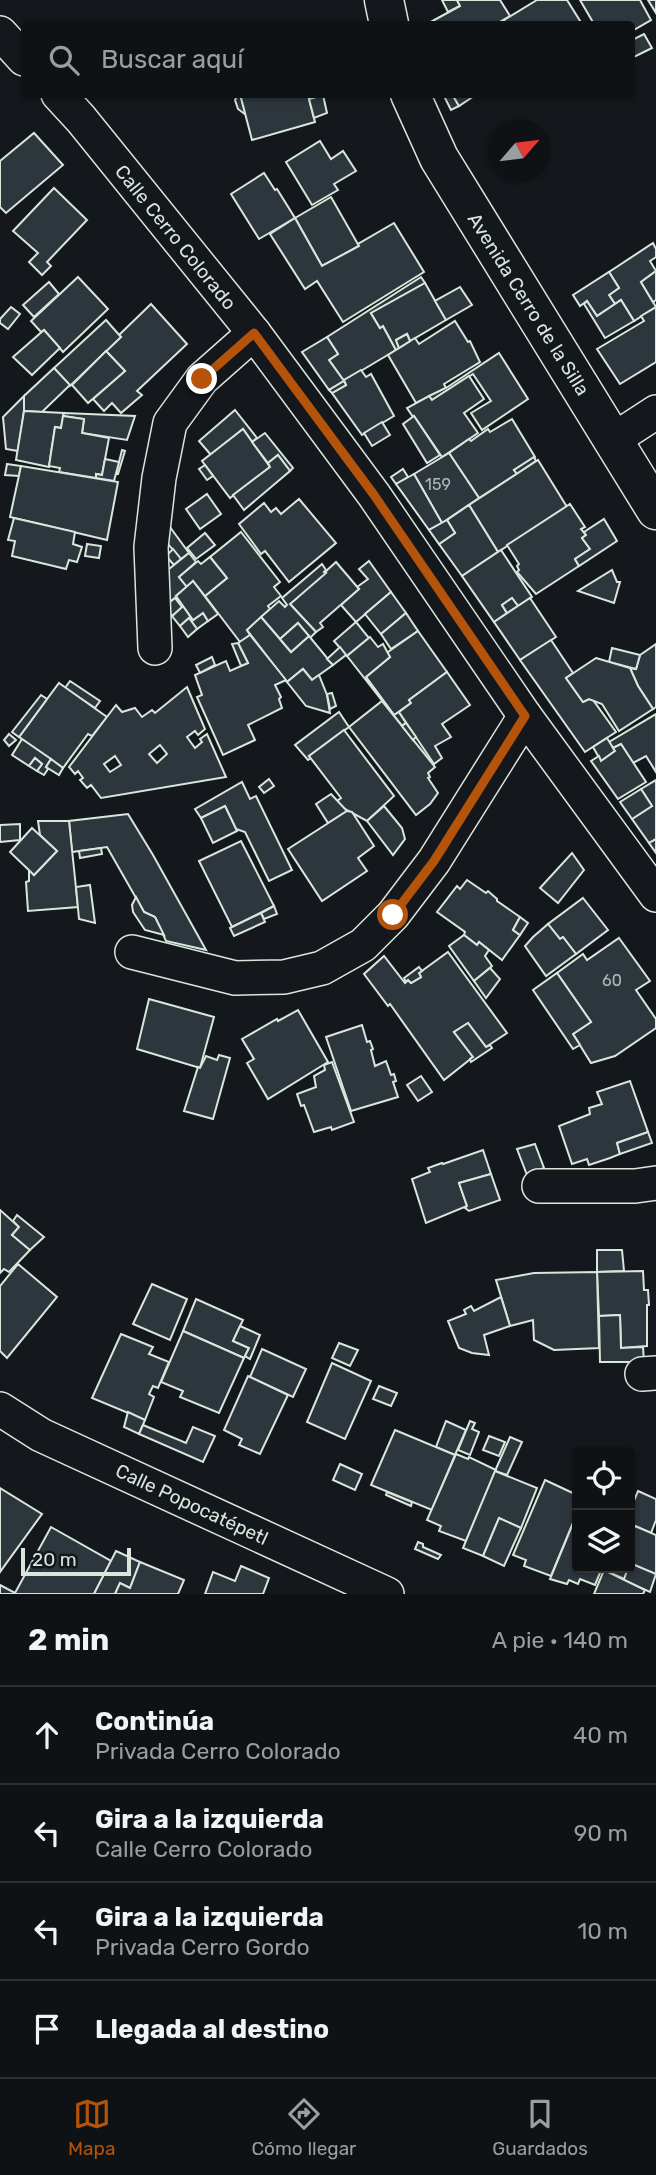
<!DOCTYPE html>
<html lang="es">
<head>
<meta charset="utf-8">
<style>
  :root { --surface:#0f1215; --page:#181b1e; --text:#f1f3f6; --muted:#9b9ea0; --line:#2f3234; --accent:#b45309 }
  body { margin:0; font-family:Rubik,sans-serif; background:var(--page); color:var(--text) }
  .controls { position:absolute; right:21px; bottom:21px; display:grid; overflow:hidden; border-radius:7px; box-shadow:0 2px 5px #0004 }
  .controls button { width:63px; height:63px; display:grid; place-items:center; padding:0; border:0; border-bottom:2px solid var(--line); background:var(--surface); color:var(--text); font:35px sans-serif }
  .compass { position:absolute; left:488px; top:119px; width:63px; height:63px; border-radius:50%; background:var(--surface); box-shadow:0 2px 5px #0004; rotate:62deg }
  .scale { position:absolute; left:21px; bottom:18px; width:110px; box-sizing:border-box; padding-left:7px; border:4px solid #d8e6dc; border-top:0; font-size:19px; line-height:24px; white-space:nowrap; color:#d8e6dc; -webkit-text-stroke:5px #14181c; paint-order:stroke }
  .stop { position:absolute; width:21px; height:21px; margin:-16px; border:5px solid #b45309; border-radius:50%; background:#fff }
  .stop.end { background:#b45309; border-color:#fff; box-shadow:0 2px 7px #0008 }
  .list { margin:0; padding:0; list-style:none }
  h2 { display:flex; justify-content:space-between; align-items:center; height:91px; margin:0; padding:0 28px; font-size:30px }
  h2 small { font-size:23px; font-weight:400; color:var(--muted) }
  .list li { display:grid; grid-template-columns:46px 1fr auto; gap:21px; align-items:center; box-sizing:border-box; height:98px; padding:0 28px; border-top:2px solid var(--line) }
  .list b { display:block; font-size:26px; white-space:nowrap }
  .list p { margin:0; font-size:23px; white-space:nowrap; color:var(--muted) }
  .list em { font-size:23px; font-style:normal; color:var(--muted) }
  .icon { flex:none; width:38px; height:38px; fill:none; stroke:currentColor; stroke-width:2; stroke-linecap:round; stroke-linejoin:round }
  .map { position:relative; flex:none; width:656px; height:1594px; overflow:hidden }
  .search { position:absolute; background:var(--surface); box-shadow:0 2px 5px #0004; left:21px; right:21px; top:21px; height:77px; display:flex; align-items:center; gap:18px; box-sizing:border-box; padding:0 24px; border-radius:7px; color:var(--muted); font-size:26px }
  .sheet { height:483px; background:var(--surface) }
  nav { display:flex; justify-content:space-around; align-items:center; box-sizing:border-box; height:98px; border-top:2px solid var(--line); background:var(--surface); font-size:19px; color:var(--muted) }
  nav a { display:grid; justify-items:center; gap:4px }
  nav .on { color:var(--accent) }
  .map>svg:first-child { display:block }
  .building { fill:#2c363c; stroke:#d8e6dc; stroke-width:2; fill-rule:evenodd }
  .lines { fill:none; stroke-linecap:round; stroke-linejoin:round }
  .minor-casing { stroke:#d8e6dc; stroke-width:36 }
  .secondary-casing { stroke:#d8e6dc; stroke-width:41 }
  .minor { stroke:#14181c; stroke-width:33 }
  .secondary { stroke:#14181c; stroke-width:38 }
  .route { stroke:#b45309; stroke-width:9 }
  .labels { text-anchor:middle; stroke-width:5; stroke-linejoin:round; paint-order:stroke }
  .number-label { font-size:16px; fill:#adbab4 }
  .street-label { font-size:19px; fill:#d8e6dc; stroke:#14181c }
</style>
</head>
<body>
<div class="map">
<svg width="656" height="1594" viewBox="0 0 656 1594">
  <rect width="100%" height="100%" fill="#14181c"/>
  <g class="building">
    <polygon points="442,0 457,0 460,6 448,12"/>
    <polygon points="457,0 500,0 510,16 496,24 427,24 460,6"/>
    <polygon points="537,0 567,0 582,24 506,24 504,20"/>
    <polygon points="580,0 640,0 651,20 632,31 632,24 594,24"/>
    <polygon points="648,0 656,0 656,13"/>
    <polygon points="644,34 652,48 632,58 632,40"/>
    <polygon points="238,94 240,94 246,115 238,109 235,100"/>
    <polygon points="240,94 320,94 309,99 315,122 252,140"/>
    <polygon points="443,94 452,94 459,106 451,110"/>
    <polygon points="452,94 477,94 459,106"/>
    <polygon points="323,95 327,113 314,118 309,99"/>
    <polygon points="34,133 63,165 6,213 0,207 0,161"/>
    <polygon points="320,141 331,159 343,151 356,171 334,184 338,190 312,205 286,162"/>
    <polygon points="264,173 275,190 277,189 295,218 259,239 231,194"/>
    <polygon points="54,188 87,220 47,262 51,266 42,275 29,262 38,253 13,231"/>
    <polygon points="331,197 359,246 322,266 295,218"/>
    <polygon points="295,218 322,266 359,246 358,244 394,223 424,272 343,322 317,281 305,289 270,234"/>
    <polygon points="653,243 656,249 656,257 650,261 656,271 641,282 656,307 634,321 621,300 615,304 609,295 619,288 609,272"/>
    <polygon points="656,271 656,300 653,302 641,282"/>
    <polygon points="609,272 619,288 609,295 615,304 597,316 587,301 580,306 573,295"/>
    <polygon points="78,277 108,309 63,352 44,330 41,332 31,321"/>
    <polygon points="421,277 425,283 371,313 380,328 383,326 396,350 344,381 329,360 338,354 327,337"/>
    <polygon points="49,282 59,294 34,317 23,305"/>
    <polygon points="425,283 446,320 410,341 407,334 396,340 399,348 396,350 383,326 380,328 371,313"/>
    <polygon points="460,287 472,305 446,320 435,301"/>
    <polygon points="621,300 634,321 605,338 584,304 587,301 597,316"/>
    <polygon points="151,304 187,344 137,391 142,395 121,413 112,403 104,411 93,399 125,371 106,351 121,337 119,335"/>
    <polygon points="11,307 20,314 8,329 0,323 0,319"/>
    <polygon points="656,307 656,362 620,384 597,349 644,321 641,316"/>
    <polygon points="106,320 121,337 70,386 54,368"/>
    <polygon points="455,321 468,342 470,341 480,362 444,384 446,388 416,403 388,355 415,338 419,344"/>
    <polygon points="44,330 60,348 32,375 13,357"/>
    <polygon points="407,334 410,341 399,348 396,340"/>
    <polygon points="327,337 338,354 329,360 344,381 329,390 302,352"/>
    <polygon points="106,351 125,371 88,403 72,385"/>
    <polygon points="499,353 528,399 482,430 471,413 491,401 473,374 432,400 429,396 446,388"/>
    <polygon points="54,368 70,385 42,412 24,411 24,396"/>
    <polygon points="361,370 366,377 371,374 394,416 362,435 332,393 346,385 344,380"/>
    <polygon points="469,376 484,399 464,413 478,433 442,457 414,416 413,417 407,408 429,396 432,400"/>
    <polygon points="344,381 346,385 332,393 329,390"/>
    <polygon points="24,396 24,411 18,451 6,449 3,417"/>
    <polygon points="235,410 257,438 252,442 243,429 211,455 199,441"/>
    <polygon points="24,411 64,413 61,428 55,427 49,467 16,460"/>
    <polygon points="64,413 135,416 127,440 82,433 84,419 63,416"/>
    <polygon points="63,416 84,419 82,433 109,438 102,475 96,474 96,478 59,472 60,468 49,466 55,427 61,428"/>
    <polygon points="414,416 440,455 427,463 403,424"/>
    <polygon points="512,419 535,457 514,470 517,474 479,498 449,453 469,439 471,441 488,429 490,432"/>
    <polygon points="382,422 390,435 372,446 364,433"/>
    <polygon points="243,429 270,467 230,498 202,461"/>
    <polygon points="265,433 293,468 290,471 278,455 268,463 252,442"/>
    <polygon points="122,450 125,451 118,474 116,474"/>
    <polygon points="449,453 479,498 442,523 414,474"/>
    <polygon points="278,455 290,471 244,510 233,495 270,467 268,463"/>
    <polygon points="534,457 536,461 517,474 514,470"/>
    <polygon points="105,459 119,462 114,481 96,478 96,474 102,475"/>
    <polygon points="538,460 567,507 498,552 469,505"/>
    <polygon points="7,464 21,466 19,476 5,475"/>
    <polygon points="205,465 213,476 207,480 199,469"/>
    <polygon points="21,466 118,482 107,540 10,517"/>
    <polygon points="403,469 408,477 396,484 391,477"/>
    <polygon points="414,474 442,523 429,530 396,484"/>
    <polygon points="207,494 221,514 200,529 186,509"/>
    <polygon points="299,499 336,543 289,582 265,551 261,554 239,524 264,503 271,512 276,508 281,514"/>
    <polygon points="570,504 585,527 581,529 586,535 582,538 590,549 575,559 579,566 536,594 517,572 519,570 517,566 519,564 507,545"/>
    <polygon points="469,505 498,552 462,576 439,544 455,533 447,520"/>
    <polygon points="14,518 75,532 73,544 82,547 77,562 69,560 66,569 12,556 15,541 8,540"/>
    <polygon points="604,519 617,541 579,566 575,559 590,549 582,538 586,535 584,532"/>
    <polygon points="447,520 455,533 439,544 429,530"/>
    <polygon points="167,523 189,553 181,559 166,542"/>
    <polygon points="241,532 280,582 274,587 281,596 268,606 270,609 247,630 250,635 240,642 205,596 227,578 210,557"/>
    <polygon points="205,533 215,545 196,559 187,548"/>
    <polygon points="87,544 101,546 99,558 85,556"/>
    <polygon points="173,549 181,559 174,565 166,556"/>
    <polygon points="501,550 532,597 518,606 512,598 502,605 507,613 494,622 462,576"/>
    <polygon points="189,553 196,562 179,577 187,587 176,596 193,620 203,613 208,621 197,629 189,618 180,626 172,616 182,607 175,598 165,606 164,573"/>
    <polygon points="210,557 227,578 205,596 193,581 187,587 179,577 198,561 201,564"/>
    <polygon points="369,561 391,592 356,622 341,605 359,589 357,587 368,579 359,569"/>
    <polygon points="336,562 359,589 320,623 323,627 316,632 290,604"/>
    <polygon points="322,564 326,570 324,572 326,573 290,604 316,632 310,638 298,623 280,639 261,617 279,601 285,607 287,605 282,598"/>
    <polygon points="612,570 617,582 620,582 614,603 578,591"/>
    <polygon points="193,581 218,614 208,621 203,613 193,620 176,596"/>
    <polygon points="391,592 406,613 381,634 365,614"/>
    <polygon points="175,598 182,607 172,616 165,606"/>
    <polygon points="512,598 518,606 507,613 502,605"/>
    <polygon points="530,598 556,637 520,660 494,622"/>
    <polygon points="406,613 418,631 391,649 381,634"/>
    <polygon points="261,617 291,652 309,636 333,665 312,680 303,669 287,682 247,630"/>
    <polygon points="189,618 197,629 188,637 180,626"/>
    <polygon points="356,622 369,638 347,656 334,641"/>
    <polygon points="298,623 309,636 291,652 280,639"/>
    <polygon points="418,631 447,672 409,700 411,703 394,715 366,677 390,657 387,653 388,652"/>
    <polygon points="250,635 286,680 275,685 281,697 279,699 282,708 248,725 255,740 223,755 197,697 202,695 195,675 226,661 230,671 248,663 238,643"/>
    <polygon points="370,637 378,647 383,644 390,657 366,677 394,715 399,712 406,723 402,726 347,656"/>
    <polygon points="551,640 573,673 566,678 583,702 589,699 593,700 616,732 585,752 520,660"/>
    <polygon points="238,643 248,663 241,666 232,644"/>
    <polygon points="656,644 656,707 653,709 638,686 630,668 636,669 640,655"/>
    <polygon points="340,647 346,655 333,665 327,659"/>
    <polygon points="612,648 640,655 636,669 609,662"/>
    <polygon points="212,657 215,665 200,673 196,665"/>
    <polygon points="596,658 630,668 638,686 653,709 619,731 602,704 589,699 583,702 566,678"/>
    <polygon points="303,669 312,680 319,675 327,695 330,713 306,706 287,682"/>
    <polygon points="447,672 470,705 442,724 451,737 435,746 442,758 434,764 399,712 411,703 409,700"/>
    <polygon points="70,681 100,701 95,708 65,688"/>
    <polygon points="59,683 107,717 92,736 88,734 63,768 19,737"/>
    <path d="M187,687L205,729L198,735L195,731L187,737L195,748L202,742L200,739L207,734L226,777L101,798L91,785L87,788L80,780L83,778L78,771L75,774L69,767L116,705L122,712L135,708L142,717L152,710L155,713ZM160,745L167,754L157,763L149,754ZM115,756L121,765L110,772L104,764Z"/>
    <polygon points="332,693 336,706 330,709 327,694"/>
    <polygon points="41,695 47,699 19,737 12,732"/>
    <polygon points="382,701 435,767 428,773 430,777 428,778 438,793 430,804 416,815 349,727"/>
    <polygon points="339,712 349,727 309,756 311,758 308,760 295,745"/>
    <polygon points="656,714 656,772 646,756 633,763 621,744 613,748 609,742"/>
    <polygon points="406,723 416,737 413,740 402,726"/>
    <polygon points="344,730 394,796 367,821 343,808 337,801 341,798 309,756"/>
    <polygon points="9,734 16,740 9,746 4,740"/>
    <polygon points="607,738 615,751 601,761 593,747"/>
    <polygon points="22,739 51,759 46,767 48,769 44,775 37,771 42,764 35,758 29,766 12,755"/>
    <polygon points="621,744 646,782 618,799 591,761 599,756 601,761 615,751 613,748"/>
    <polygon points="35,758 42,764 37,771 29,766"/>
    <polygon points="51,759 63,768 59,775 46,767"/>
    <polygon points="269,779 274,786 264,793 259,787"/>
    <polygon points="656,780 656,839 649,843 632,819 652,806 641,789"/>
    <polygon points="242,782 250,799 256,796 292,870 269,881 245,832 236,829 225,806 201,818 195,809"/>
    <polygon points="641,789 652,806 632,819 620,802"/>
    <polygon points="331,794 347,811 328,823 316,804"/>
    <polygon points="225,806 237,831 213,843 201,818"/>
    <polygon points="384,806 402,828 405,839 393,855 367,821"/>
    <polygon points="347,811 352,812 374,846 358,858 367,871 322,901 288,849"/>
    <polygon points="128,814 153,855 206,950 166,941 155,917 144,912 107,847 72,852 69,821"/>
    <polygon points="38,821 69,821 78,907 28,911 26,882 29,881 29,870 34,875 57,851 40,835"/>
    <polygon points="20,824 20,840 0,842 0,825"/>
    <polygon points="32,828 57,851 34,875 10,852"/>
    <polygon points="656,839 656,853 649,843"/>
    <polygon points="241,841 274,906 232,927 199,861"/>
    <polygon points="101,848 102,854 80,858 79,851"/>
    <polygon points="572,853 584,870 558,903 540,888"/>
    <polygon points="467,880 486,893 488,891 497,899 497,901 520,917 513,930 520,935 502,960 479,942 477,945 464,935 465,932 437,912 457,886 460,889"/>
    <polygon points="90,885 95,923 79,919 76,887"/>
    <polygon points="136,897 144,912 155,917 164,935 145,930 133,912 132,905"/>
    <polygon points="583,898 608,930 576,954 563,937 560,939 548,924"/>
    <polygon points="274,906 277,914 264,919 261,913"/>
    <polygon points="261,913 265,922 234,936 230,928"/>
    <polygon points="520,917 528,923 520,935 513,930"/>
    <polygon points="548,924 560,939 563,937 576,954 546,976 525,946 533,937"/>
    <polygon points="464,935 477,945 479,942 489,950 485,956 492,966 474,981 449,946"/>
    <polygon points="619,938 650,981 636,990 656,1019 656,1028 615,1056 591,1063 573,1034 591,1022 557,973 583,954 587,960"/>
    <polygon points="448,952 507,1033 486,1047 468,1023 454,1032 473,1057 444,1080 390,1004 388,1006 364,974 384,956 405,983 408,980 411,983 421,977 419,973"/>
    <polygon points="419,967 422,971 419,973 421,977 411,983 408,980 406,982 404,978"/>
    <polygon points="490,968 500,979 486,998 474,981"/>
    <polygon points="557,973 591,1022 573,1034 580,1045 573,1049 533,990"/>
    <polygon points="149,999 214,1017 200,1068 137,1049"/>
    <polygon points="298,1010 328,1062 268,1099 247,1063 254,1059 242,1039 277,1019 278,1021"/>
    <polygon points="468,1023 486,1047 490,1045 492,1048 471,1062 470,1059 473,1057 454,1032"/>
    <polygon points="362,1025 367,1042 370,1041 373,1049 371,1050 375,1066 386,1061 391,1075 394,1074 396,1081 393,1082 398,1097 351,1111 326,1037"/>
    <polygon points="219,1055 230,1058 213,1119 184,1111 198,1067 200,1068 206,1056 217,1060"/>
    <polygon points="332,1062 354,1122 332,1130 331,1127 314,1132 304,1105 301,1106 297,1094 316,1087 314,1076 325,1070 324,1065"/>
    <polygon points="421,1076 432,1092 418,1101 407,1085"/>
    <polygon points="630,1081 648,1132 617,1143 620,1154 610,1158 589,1165 587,1159 572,1164 559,1126 590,1114 589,1108 602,1104 597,1092"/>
    <polygon points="648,1132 652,1143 620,1154 617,1143"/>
    <polygon points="535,1144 544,1168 527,1175 517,1149"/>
    <polygon points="483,1150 491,1174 459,1183 467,1206 426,1223 412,1179 430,1172 428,1168 442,1163 443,1164"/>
    <polygon points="491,1174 500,1200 469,1211 465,1208 467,1206 459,1183"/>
    <polygon points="0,1210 19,1227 12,1235 30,1250 9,1272 4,1269 0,1273"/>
    <polygon points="17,1215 44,1237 30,1250 12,1235 19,1227 13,1221"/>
    <polygon points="597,1250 622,1250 624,1271 597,1272"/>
    <polygon points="18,1264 57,1297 7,1358 0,1351 0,1286"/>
    <polygon points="643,1271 644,1290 648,1290 649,1305 647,1305 647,1346 621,1348 620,1315 599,1316 597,1272"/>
    <polygon points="597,1272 599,1348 554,1350 534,1340 533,1320 510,1326 496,1280 534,1273"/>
    <polygon points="152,1284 187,1299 170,1340 133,1324"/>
    <polygon points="501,1297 510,1326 484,1335 489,1355 472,1353 459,1348 448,1321 466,1314 464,1310 471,1306 474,1311"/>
    <polygon points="196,1299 243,1320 233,1341 249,1348 244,1358 183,1331"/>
    <polygon points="620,1315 621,1348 643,1347 644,1362 600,1362 599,1316"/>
    <polygon points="240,1326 260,1335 250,1359 245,1356 249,1348 233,1341"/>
    <polygon points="183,1331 244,1358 219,1413 180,1397 183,1391 161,1382"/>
    <polygon points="121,1334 153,1347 149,1354 169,1362 158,1388 153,1386 149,1394 154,1397 145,1420 92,1398"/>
    <polygon points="339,1343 358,1350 350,1366 332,1358"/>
    <polygon points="262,1349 306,1369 293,1397 250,1377"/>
    <polygon points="332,1363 371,1381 345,1439 307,1422"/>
    <polygon points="248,1376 288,1395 260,1454 239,1445 242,1439 224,1430"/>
    <polygon points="379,1386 397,1393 391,1406 373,1399"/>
    <polygon points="128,1412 145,1420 139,1434 124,1427"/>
    <polygon points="446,1421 466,1430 455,1455 436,1447"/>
    <polygon points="470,1421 475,1423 472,1429 479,1432 470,1455 458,1450"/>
    <polygon points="143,1425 186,1443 193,1427 215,1436 203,1462 139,1434"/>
    <polygon points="395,1430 455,1455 432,1510 371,1485"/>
    <polygon points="489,1436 505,1442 499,1456 483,1450"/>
    <polygon points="510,1437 522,1442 507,1475 495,1471"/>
    <polygon points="456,1454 468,1459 469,1457 496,1470 466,1541 439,1531 441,1526 427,1520"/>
    <polygon points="340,1464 362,1474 355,1490 333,1480"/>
    <polygon points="495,1471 537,1488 521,1528 499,1518 483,1556 463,1548"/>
    <polygon points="545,1480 577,1495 577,1513 551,1576 524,1566 526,1560 513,1555"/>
    <polygon points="0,1488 42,1514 0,1572"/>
    <polygon points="638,1491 656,1499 656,1520 651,1533 635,1526 633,1529 630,1528 630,1510"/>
    <polygon points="387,1492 412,1502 411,1506 386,1495"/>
    <polygon points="499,1518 521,1528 504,1566 483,1556"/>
    <polygon points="574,1521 577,1522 577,1568 602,1568 595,1585 580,1579 578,1584 569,1580 567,1584 550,1579"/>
    <polygon points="635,1526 656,1535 656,1574 630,1564 630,1537"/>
    <polygon points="51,1527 111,1561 94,1594 0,1594 0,1585 15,1593"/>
    <polygon points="418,1542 423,1544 423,1547 441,1555 438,1559 415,1549"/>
    <polygon points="116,1551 140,1562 130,1588 120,1583 115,1594 94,1594"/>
    <polygon points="140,1562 184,1580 178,1594 115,1594 120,1583 130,1588"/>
    <polygon points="630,1563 656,1574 650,1592 623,1580"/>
    <polygon points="241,1566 269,1578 263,1594 205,1594 213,1572 235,1581"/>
    <polygon points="605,1568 628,1568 624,1579 604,1570"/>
    <polygon points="604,1570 645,1590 643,1594 594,1594"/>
  </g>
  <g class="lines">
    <defs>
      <g id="minor">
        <polyline points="0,33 24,59"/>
        <polyline points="58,94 81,119 254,333 374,495 525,716 656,895"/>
        <polyline points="613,440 656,412"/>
        <polyline points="155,648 151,547 159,478 170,423 202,379 254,333"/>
        <polyline points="132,952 235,978 284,977 322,968 363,945 393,915 434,861 525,716"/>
        <polyline points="539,1186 635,1186 656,1183"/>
        <polyline points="642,1374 656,1373"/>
        <polyline points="0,1409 41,1435 387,1594"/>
      </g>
      <g id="secondary">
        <polyline points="384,0 389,24"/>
        <polyline points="410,94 439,158 656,510"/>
      </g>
    </defs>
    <use href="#minor" class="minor-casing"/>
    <use href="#secondary" class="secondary-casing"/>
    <use href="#minor" class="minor"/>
    <use href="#secondary" class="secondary"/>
  </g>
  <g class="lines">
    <polyline class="route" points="202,379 254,333 374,495 525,716 434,861 393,915"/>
  </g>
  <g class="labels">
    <g class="number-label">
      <text x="438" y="490">159</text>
      <text x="612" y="986">60</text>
    </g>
    <g class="street-label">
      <text transform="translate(176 237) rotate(51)" y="7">Calle Cerro Colorado</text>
      <text transform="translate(529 304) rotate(58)" y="7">Avenida Cerro de la Silla</text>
      <text transform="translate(192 1504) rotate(25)" y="7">Calle Popocatépetl</text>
    </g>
  </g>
</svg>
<div class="controls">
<button><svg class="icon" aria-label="locate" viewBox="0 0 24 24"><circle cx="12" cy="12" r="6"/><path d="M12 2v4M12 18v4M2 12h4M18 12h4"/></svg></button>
<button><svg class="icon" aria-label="layers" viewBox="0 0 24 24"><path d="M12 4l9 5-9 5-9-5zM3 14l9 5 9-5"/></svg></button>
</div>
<svg class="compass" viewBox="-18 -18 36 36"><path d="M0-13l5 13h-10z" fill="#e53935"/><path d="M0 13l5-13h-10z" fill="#9b9ea0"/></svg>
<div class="scale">20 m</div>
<div class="stop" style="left:393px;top:915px"></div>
<div class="stop end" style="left:202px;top:379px"></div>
<div class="search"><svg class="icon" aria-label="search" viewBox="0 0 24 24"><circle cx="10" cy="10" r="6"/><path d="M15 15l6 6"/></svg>Buscar aquí</div>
</div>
<section class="sheet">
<h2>2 min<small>A pie · 140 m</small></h2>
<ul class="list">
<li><svg class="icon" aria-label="ahead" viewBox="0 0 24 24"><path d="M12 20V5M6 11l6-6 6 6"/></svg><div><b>Continúa</b><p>Privada Cerro Colorado</p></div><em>40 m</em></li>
<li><svg class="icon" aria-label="left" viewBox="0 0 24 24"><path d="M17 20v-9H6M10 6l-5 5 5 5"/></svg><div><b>Gira a la izquierda</b><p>Calle Cerro Colorado</p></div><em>90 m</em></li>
<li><svg class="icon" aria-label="left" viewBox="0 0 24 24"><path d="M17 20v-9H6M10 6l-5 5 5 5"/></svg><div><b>Gira a la izquierda</b><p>Privada Cerro Gordo</p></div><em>10 m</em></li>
<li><svg class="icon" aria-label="arrive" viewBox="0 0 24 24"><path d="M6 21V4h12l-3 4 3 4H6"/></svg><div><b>Llegada al destino</b></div></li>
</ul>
</section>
<nav>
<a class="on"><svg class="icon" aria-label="map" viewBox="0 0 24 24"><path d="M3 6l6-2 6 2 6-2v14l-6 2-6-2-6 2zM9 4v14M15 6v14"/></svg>Mapa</a>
<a><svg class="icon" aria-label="directions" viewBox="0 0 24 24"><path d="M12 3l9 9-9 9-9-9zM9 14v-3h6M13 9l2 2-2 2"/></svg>Cómo llegar</a>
<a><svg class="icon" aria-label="saved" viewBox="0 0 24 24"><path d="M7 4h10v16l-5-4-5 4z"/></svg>Guardados</a>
</nav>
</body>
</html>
